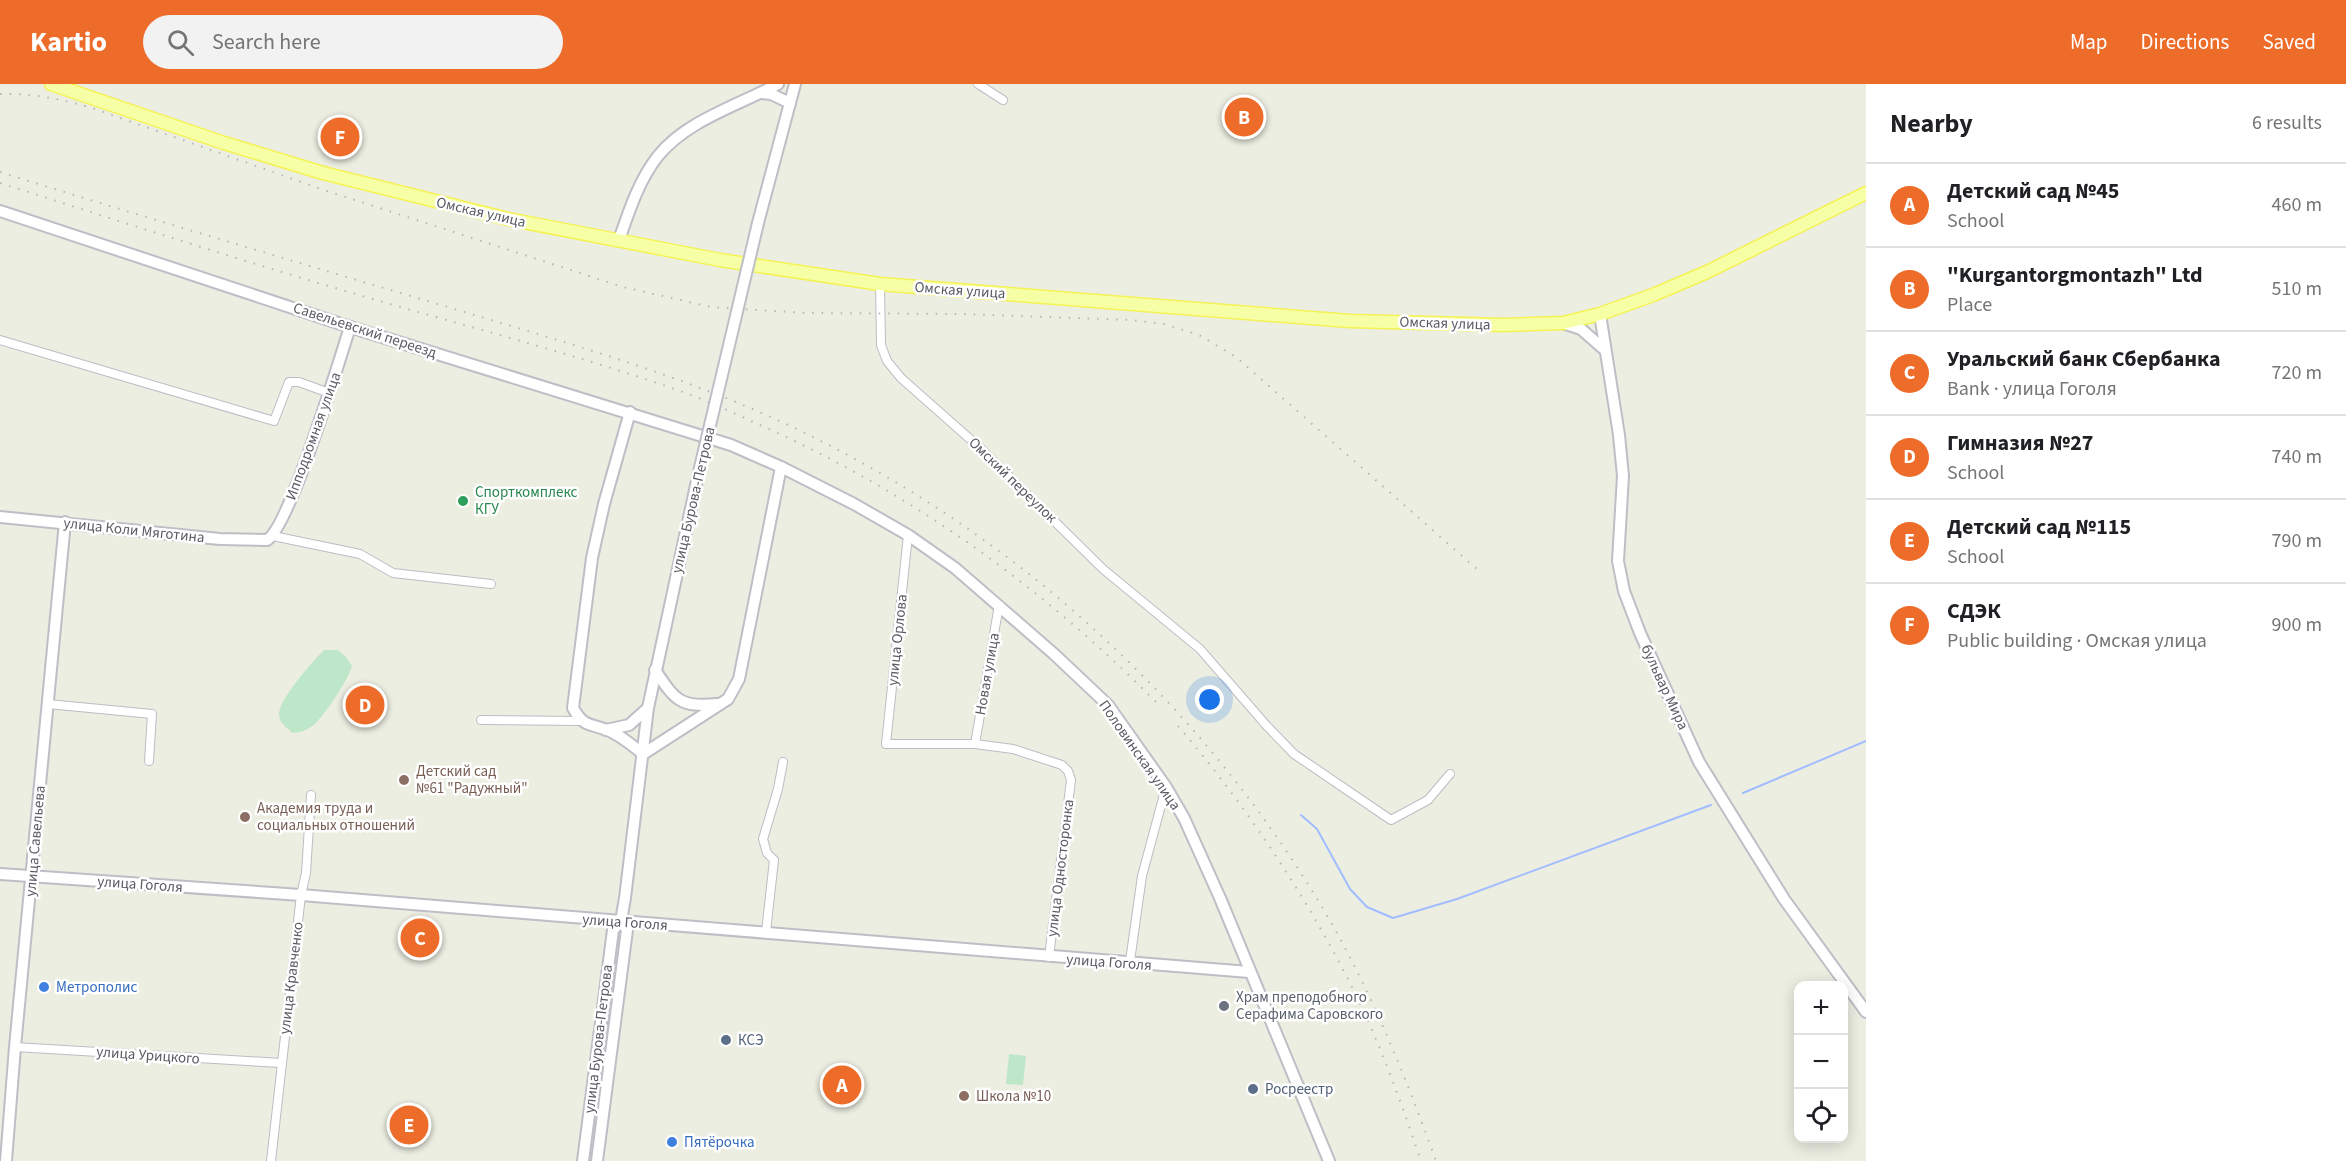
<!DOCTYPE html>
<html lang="en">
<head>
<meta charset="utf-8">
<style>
  :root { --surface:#fff; --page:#f2f2f2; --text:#202124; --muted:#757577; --line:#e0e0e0; --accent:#ed6c29 }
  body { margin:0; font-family:"Source Sans 3",sans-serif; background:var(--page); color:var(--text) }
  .controls { position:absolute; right:18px; bottom:18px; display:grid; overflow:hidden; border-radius:12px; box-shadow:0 3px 15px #0003 }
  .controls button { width:54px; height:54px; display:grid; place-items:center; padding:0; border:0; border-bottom:2px solid var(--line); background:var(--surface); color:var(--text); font:30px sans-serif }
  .you { position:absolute; left:1210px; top:616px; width:21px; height:21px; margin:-15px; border:4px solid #fff; border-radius:50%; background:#1a73e8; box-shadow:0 0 0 9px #1a73e833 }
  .badge { display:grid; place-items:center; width:39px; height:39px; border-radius:50%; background:var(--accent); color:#fff; font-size:20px; font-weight:700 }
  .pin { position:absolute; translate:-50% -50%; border:3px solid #fff; box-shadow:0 2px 6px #0006 }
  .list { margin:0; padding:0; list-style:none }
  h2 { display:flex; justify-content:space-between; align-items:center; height:78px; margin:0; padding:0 24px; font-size:26px }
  h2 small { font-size:20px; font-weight:400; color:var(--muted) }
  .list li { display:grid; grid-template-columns:39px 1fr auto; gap:18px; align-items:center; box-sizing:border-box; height:84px; padding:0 24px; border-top:2px solid var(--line) }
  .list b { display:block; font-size:22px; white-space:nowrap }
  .list p { margin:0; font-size:20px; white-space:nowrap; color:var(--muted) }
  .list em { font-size:20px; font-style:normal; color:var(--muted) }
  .icon { flex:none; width:33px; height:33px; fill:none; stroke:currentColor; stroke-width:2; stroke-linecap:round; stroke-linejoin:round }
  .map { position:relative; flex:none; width:1866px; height:1077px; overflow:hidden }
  header { display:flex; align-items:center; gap:36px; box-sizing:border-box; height:84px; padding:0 30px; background:var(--accent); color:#fff }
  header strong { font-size:28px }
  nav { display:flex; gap:33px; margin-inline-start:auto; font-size:21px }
  .search { width:420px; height:54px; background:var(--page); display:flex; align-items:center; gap:15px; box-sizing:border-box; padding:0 21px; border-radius:33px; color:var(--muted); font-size:22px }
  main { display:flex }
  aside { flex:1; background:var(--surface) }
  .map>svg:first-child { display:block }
  .pitch { fill:#bee6c8 }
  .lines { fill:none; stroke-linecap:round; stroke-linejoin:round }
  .stream { stroke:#a1bdff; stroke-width:2 }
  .street-casing { stroke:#bcbdc4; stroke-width:10 }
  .secondary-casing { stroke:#bdbec6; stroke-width:14 }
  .primary-casing { stroke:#f4f254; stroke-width:15 }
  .street { stroke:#fff; stroke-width:8 }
  .secondary { stroke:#fff; stroke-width:10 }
  .primary { stroke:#f6ffa6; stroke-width:12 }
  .rail { stroke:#b5b5b6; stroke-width:2; stroke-dasharray:1.5 8; stroke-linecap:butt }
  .secondary-bridge-casing { stroke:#bdbec6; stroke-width:14; stroke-linecap:butt }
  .secondary-bridge { stroke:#fff; stroke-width:10 }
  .leisure-dot { fill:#2e9e5b; stroke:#fff; stroke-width:2 }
  .education-dot { fill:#8d6e63; stroke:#fff; stroke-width:2 }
  .shop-dot { fill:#3f7fe0; stroke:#fff; stroke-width:2 }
  .worship-dot { fill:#6b7280; stroke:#fff; stroke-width:2 }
  .service-dot { fill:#5c6f8a; stroke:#fff; stroke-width:2 }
  .labels { text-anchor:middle; stroke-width:5; stroke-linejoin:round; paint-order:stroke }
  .street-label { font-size:15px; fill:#5a5c63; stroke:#fff }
  .leisure-label { font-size:15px; fill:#27864d; stroke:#fff; text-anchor:start }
  .education-label { font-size:15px; fill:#785e54; stroke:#fff; text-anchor:start }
  .shop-label { font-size:15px; fill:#366cbe; stroke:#fff; text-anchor:start }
  .worship-label { font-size:15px; fill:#5b616d; stroke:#fff; text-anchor:start }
  .service-label { font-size:15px; fill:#4e5e75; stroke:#fff; text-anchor:start }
</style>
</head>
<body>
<header>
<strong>Kartio</strong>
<div class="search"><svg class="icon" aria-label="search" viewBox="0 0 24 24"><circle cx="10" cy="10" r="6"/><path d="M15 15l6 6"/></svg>Search here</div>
<nav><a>Map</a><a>Directions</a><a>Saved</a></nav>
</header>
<main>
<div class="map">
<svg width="1866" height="1077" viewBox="0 0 1866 1077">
  <rect width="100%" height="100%" fill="#edeee2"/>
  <g class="pitch">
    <path d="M324,566H338L346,573L352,582C348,596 323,635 311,643C305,647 300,648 293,649C287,644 280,640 279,631C278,616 313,577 324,566Z"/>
    <polygon points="1009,970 1026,972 1023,1001 1006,1000"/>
  </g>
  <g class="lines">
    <g class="stream">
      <polyline points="1743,709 1866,657"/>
      <polyline points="1301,731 1317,745 1350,805 1367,823 1393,834 1457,815 1711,721"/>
    </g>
    <defs>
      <g id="street">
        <polyline points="978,0 1003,16"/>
        <polyline points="880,200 881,261 887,277 901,294 979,363 1103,485 1200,565 1266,641 1294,670 1391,736 1428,716 1450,690"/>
        <polyline points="0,256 274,337 289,298 299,298 329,309"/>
        <polyline points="908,451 886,660 975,660 1013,665 1062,681 1068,687 1071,696 1049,873"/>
        <polyline points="273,452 360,470 393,489 491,500"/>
        <polyline points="48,620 152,630 149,677"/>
        <polyline points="481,636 580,637"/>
        <polyline points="975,660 999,521"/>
        <polyline points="766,848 774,776 767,769 763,755 778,705 783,678"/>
        <polyline points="1130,877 1142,792 1166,703"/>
        <polyline points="15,963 281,979"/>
        <polyline points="271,1077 301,811 306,789 311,711"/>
      </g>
      <g id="secondary">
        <polyline points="761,9 771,10 790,19"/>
        <polyline points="0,127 350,243 731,361 781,383 854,420 908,451 955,484 1054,570 1108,621 1166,703 1184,734 1220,814 1329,1077"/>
        <polyline points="758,139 795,0"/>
        <path d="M619,156C629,127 639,96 658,72C687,36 739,21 778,0"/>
        <polyline points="1600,230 1619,351 1623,392 1618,477 1624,507 1640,549 1699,678 1784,815 1866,928"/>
        <polyline points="1563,239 1581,245 1605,266"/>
        <path d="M630,328L604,420L592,474L573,624C584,643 588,639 607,646C620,651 632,661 643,670"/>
        <path d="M0,433L220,455L267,456C290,442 339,277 350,243"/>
        <path d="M655,586C675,616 680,624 717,620"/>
        <polyline points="606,646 629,641 648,624"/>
        <polyline points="643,670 728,615 739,595 781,383"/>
        <polyline points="0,790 301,811 1249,888"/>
        <polyline points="6,1077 15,963 65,438"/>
        <polyline points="583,1077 613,846 621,837 625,814 648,624 698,392"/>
        <polyline points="597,1077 627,846 621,837"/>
      </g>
      <polyline id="primary" points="51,0 224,59 323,89 508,135 720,176 880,200 1350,237 1504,241 1563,239 1600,230 1653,211 1707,188 1866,109"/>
    </defs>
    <use href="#street" class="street-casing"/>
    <use href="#secondary" class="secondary-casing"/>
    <use href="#primary" class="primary-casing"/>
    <use href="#street" class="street"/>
    <use href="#secondary" class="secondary"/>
    <use href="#primary" class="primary"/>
    <g class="rail">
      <path d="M0,10C32,9 61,15 92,24L318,104L623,203L711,223L806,229L962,230L1131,236L1164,240L1199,251L1236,273L1478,486"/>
      <path d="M0,88C150,135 300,179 451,224C574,261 700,296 815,354C1033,463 1217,636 1337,849C1377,922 1408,999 1436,1077"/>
      <path d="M0,99C119,137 239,176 359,211C471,244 584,272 694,312C714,320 734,329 753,338C907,405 1043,503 1160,622"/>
      <path d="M1178,642C1245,720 1306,812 1352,903C1380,959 1401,1018 1421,1077"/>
    </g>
    <defs>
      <polyline id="secondary-bridge" points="698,392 758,139"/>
    </defs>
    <use href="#secondary-bridge" class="secondary-bridge-casing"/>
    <use href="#secondary-bridge" class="secondary-bridge"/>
  </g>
  <circle class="leisure-dot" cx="463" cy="417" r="6"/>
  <g class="education-dot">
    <circle cx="404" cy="696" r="6"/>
    <circle cx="245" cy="733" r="6"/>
    <circle cx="964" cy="1012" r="6"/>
  </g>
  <g class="shop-dot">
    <circle cx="44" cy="903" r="6"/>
    <circle cx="672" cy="1058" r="6"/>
  </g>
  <circle class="worship-dot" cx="1224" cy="922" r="6"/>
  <g class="service-dot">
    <circle cx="726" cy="956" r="6"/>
    <circle cx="1253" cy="1005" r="6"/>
  </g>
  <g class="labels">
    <g class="street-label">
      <text transform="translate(481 128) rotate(13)" y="5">Омская улица</text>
      <text transform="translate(960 206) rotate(4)" y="5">Омская улица</text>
      <text transform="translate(1445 239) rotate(2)" y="5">Омская улица</text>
      <text transform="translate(365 246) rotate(18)" y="5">Савельевский переезд</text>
      <text transform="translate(313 352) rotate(-70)" y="5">Ипподромная улица</text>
      <text transform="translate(1013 396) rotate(44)" y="5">Омский переулок</text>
      <text transform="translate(693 416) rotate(-77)" y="5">улица Бурова-Петрова</text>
      <text transform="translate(134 446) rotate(6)" y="5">улица Коли Мяготина</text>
      <text transform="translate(897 556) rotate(-84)" y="5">улица Орлова</text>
      <text transform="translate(987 590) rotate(-80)" y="5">Новая улица</text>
      <text transform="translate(1665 603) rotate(65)" y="5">бульвар Мира</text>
      <text transform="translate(1140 671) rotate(55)" y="5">Половинская улица</text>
      <text transform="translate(35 757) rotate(-85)" y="5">улица Савельева</text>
      <text transform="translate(1060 784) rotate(-83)" y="5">улица Односторонка</text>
      <text transform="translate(140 800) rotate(4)" y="5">улица Гоголя</text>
      <text transform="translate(625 838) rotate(4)" y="5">улица Гоголя</text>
      <text transform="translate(1109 878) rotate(4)" y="5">улица Гоголя</text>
      <text transform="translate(291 894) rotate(-83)" y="5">улица Кравченко</text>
      <text transform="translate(598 955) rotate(-83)" y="5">улица Бурова-Петрова</text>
      <text transform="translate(148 971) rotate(4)" y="5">улица Урицкого</text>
    </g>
    <g class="leisure-label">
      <text x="475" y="413">Спорткомплекс<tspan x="475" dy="17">КГУ</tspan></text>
    </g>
    <g class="education-label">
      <text x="416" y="692">Детский сад<tspan x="416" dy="17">№61 "Радужный"</tspan></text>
      <text x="257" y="729">Академия труда и<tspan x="257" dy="17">социальных отношений</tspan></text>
      <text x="976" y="1017">Школа №10</text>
    </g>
    <g class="shop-label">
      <text x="56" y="908">Метрополис</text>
      <text x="684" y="1063">Пятёрочка</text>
    </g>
    <g class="worship-label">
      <text x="1236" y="918">Храм преподобного<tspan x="1236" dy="17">Серафима Саровского</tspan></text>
    </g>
    <g class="service-label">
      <text x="738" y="961">КСЭ</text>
      <text x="1265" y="1010">Росреестр</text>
    </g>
  </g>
</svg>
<div class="controls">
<button>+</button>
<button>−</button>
<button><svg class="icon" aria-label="locate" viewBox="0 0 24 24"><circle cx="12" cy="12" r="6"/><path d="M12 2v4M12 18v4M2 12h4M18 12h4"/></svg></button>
</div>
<div class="you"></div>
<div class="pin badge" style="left:842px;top:1001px">A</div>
<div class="pin badge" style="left:1244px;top:33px">B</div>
<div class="pin badge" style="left:420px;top:854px">C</div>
<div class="pin badge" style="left:365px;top:621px">D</div>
<div class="pin badge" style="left:409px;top:1041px">E</div>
<div class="pin badge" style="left:340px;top:53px">F</div>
</div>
<aside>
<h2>Nearby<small>6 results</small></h2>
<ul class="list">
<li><span class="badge">A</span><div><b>Детский сад №45</b><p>School</p></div><em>460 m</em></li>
<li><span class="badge">B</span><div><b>&quot;Kurgantorgmontazh&quot; Ltd</b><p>Place</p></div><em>510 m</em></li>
<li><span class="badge">C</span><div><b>Уральский банк Сбербанка</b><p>Bank · улица Гоголя</p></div><em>720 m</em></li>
<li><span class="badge">D</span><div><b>Гимназия №27</b><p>School</p></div><em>740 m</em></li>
<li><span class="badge">E</span><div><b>Детский сад №115</b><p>School</p></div><em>790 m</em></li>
<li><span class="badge">F</span><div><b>СДЭК</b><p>Public building · Омская улица</p></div><em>900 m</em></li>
</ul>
</aside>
</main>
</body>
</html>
